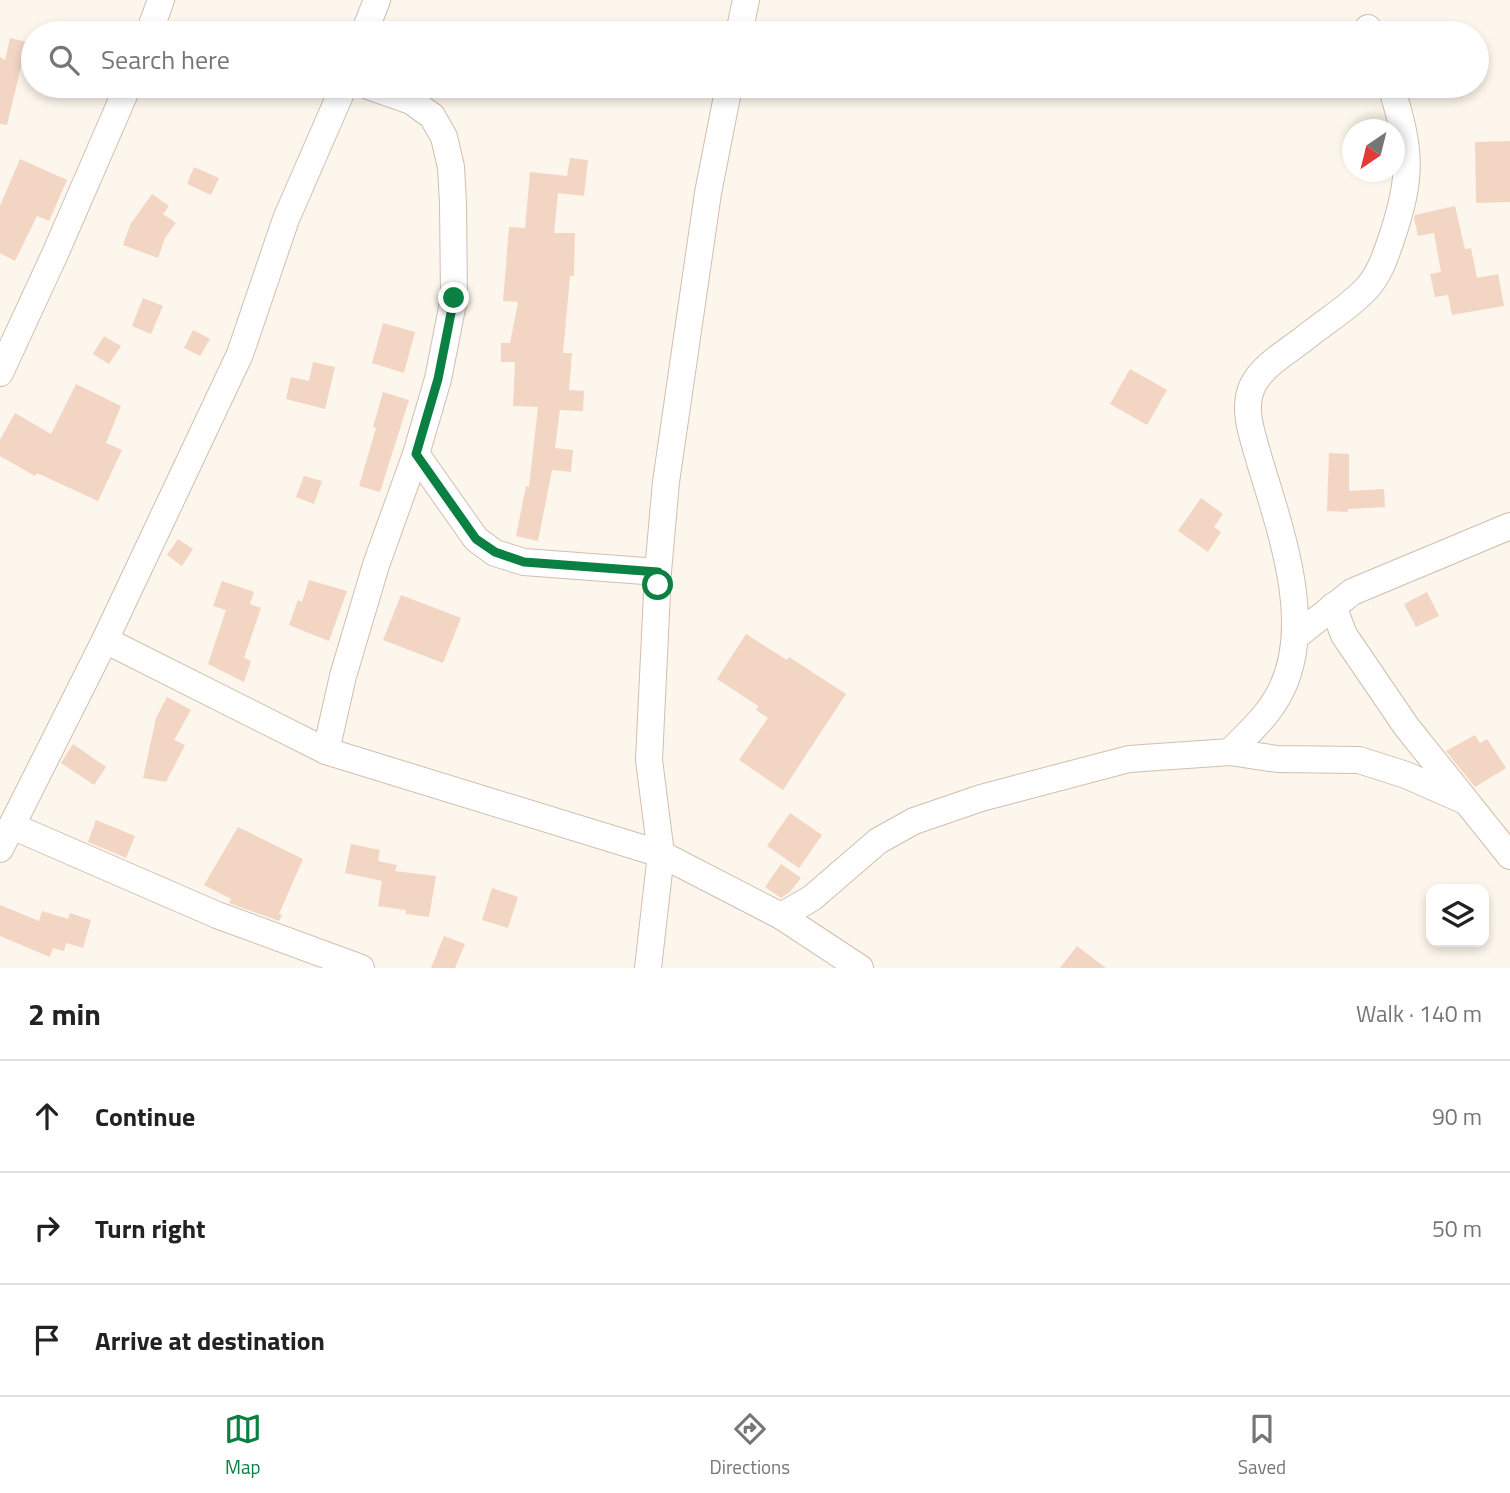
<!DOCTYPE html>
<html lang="en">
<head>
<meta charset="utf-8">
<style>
  :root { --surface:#fff; --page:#f6f6f6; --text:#222; --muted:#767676; --line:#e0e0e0; --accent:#0b8043 }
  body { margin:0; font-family:"Titillium Web",sans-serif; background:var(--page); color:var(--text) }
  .controls { position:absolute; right:21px; bottom:21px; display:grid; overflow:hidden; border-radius:14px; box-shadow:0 4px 10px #0003 }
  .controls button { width:63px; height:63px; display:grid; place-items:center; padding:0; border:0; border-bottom:2px solid var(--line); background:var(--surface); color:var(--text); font:35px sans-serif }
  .compass { position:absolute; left:1342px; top:119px; width:63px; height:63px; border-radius:50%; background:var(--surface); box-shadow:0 4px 10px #0003; rotate:215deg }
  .stop { position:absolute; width:21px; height:21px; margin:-16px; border:5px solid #0b8043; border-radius:50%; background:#fff }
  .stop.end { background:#0b8043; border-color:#fff; box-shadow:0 2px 7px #0008 }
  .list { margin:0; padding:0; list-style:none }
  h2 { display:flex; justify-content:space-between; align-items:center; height:91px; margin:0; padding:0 28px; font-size:30px }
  h2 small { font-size:23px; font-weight:400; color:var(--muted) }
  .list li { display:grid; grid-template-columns:46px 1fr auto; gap:21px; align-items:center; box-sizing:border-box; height:112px; padding:0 28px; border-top:2px solid var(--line) }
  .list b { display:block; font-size:26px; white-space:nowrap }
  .list em { font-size:23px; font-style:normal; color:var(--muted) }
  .icon { flex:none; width:38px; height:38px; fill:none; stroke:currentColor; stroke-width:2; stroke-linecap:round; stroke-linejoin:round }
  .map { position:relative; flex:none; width:1510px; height:968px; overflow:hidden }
  .search { position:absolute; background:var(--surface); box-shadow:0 4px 10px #0003; left:21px; right:21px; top:21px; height:77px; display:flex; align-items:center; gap:18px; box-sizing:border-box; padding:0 24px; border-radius:38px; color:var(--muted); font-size:26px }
  .sheet { height:427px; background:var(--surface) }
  nav { display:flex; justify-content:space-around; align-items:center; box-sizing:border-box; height:98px; border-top:2px solid var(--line); background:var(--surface); font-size:19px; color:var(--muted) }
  nav a { display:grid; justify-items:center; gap:4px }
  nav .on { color:var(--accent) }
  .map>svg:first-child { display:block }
  .building { fill:#f3d5c3 }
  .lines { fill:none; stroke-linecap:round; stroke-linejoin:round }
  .minor-casing { stroke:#d1beb0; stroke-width:28 }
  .minor { stroke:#fff; stroke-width:26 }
  .route { stroke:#0b8043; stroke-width:9 }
</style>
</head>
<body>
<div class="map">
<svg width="1510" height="968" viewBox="0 0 1510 968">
  <rect width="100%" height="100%" fill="#fdf6ec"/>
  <g class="building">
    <polygon points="10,38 27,42 7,125 0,124 0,57 5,60"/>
    <polygon points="1510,141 1510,202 1476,203 1475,142"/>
    <polygon points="570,158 588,160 584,196 558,193 554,233 575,233 574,276 570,276 563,353 572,353 569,390 584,391 583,411 560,410 555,448 573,450 571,472 552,470 538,541 516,536 526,486 529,487 538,407 513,406 515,362 501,362 501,343 510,343 518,302 503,301 509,227 525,228 530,172 567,176"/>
    <polygon points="20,159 67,180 49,221 37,216 15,261 0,253 0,206"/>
    <polygon points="194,167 219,178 211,195 187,184"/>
    <polygon points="152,194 169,206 163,214 176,223 165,238 158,258 123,245 130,225"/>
    <polygon points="1455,206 1465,249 1471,248 1477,278 1498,274 1504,306 1452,315 1448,295 1435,297 1430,274 1441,272 1434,233 1418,236 1414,218 1415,215"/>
    <polygon points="143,298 163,306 151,334 132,326"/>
    <polygon points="383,323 415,332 404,373 372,363"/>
    <polygon points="193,330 210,339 200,356 184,348"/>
    <polygon points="104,336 121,346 109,364 93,354"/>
    <polygon points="313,362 335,367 325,409 286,399 291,377 309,381"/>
    <polygon points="1130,369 1167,390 1147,425 1110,404"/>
    <polygon points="76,384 121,406 106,443 122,450 98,501 37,473 35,476 0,456 0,440 15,413 51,434"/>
    <polygon points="383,392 409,400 380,492 359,486 376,428 373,427"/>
    <polygon points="1329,453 1349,454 1349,491 1384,489 1385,507 1348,509 1348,512 1327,511"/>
    <polygon points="304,476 322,481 314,504 296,497"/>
    <polygon points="1201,498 1223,514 1214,527 1221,532 1208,552 1178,531"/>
    <polygon points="178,539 193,549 182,566 167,555"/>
    <polygon points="309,580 347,591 329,641 289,625 298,600 302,602"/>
    <polygon points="222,581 254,592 250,604 261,608 244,658 251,661 244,682 208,664 226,610 213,606"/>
    <polygon points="1427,592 1439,616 1416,627 1404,604"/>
    <polygon points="401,595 461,618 443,663 383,640"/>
    <polygon points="746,634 787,660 789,657 846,694 783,790 739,760 768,718 756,710 758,706 717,679"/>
    <polygon points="167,697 191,710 174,740 185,745 166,782 143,778 156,718"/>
    <polygon points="1475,735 1480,743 1487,739 1506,768 1475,787 1446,751"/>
    <polygon points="73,744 106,767 94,785 61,763"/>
    <polygon points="790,813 822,835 799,868 767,846"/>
    <polygon points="96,820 135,836 126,858 88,842"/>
    <polygon points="238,827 303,859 279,914 282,915 279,921 229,903 231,899 204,885"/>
    <polygon points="351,844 380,850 378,861 397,865 395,871 436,876 429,917 406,914 406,910 378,906 382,881 345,873"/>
    <polygon points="781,864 801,878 790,892 781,898 765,887"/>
    <polygon points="492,888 518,897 508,928 482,920"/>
    <polygon points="0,905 39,921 42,911 68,919 70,913 91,920 83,948 66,943 64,951 53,948 50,957 0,936"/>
    <polygon points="444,936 465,944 455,968 431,968"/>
    <polygon points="1077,946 1106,968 1060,968"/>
  </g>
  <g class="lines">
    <defs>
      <g id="minor">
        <polyline points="1368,28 1370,33"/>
        <polyline points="149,33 161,0"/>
        <polyline points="364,33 377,0"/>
        <polyline points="739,33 746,0"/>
        <polyline points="0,373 55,254 128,86"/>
        <polyline points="416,454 476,539 495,553 524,562 658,572"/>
        <polyline points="1333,606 1344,635 1406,726 1510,856"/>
        <polyline points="1295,637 1352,592 1510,526"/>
        <polyline points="105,640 326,751 661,854 781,916 860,968"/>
        <polyline points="326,751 343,676 376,565 416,454 438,379 454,298 453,203 451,167 444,137 432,116 411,101 368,86"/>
        <path d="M1230,752C1247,734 1266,718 1278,696C1317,628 1280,529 1259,459C1253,436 1242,411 1252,387C1261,366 1289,351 1306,337C1326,321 1351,306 1368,287C1380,273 1385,257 1391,240C1413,175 1411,151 1391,86"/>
        <polyline points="12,826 217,915 361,968"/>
        <polyline points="0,849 105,640 240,354 286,219 344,86"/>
        <polyline points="781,916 812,898 878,841 914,821 981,798 1129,759 1230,752 1277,759 1359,760 1406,775 1465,801"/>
        <polyline points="648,968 661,854 649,760 658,572 666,482 708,193 729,86"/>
      </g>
    </defs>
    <use href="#minor" class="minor-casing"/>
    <use href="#minor" class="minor"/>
  </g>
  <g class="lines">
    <polyline class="route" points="454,298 438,379 416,454 476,539 495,552 524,562 658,572 658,585"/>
  </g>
</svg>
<div class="controls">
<button><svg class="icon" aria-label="layers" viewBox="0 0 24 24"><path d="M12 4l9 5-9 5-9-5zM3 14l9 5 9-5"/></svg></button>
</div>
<svg class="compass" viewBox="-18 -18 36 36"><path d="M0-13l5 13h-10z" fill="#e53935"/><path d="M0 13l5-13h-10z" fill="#767676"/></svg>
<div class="stop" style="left:658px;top:585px"></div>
<div class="stop end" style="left:454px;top:298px"></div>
<div class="search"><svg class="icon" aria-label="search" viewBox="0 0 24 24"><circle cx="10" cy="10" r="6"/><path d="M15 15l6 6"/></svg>Search here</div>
</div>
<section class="sheet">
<h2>2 min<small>Walk · 140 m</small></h2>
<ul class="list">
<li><svg class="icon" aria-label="ahead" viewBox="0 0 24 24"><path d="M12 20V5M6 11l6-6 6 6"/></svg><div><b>Continue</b></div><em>90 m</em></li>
<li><svg class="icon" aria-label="right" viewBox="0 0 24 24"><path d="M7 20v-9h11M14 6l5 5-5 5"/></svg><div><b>Turn right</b></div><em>50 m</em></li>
<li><svg class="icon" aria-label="arrive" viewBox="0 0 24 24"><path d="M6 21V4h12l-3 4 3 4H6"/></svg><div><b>Arrive at destination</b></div></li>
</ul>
</section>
<nav>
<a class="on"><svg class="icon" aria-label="map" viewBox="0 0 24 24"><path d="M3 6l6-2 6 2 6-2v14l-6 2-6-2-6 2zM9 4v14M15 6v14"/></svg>Map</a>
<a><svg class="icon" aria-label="directions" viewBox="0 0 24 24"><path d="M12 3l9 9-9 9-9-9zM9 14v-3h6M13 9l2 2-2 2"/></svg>Directions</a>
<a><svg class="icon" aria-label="saved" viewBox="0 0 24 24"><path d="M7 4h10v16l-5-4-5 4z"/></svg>Saved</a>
</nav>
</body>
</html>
